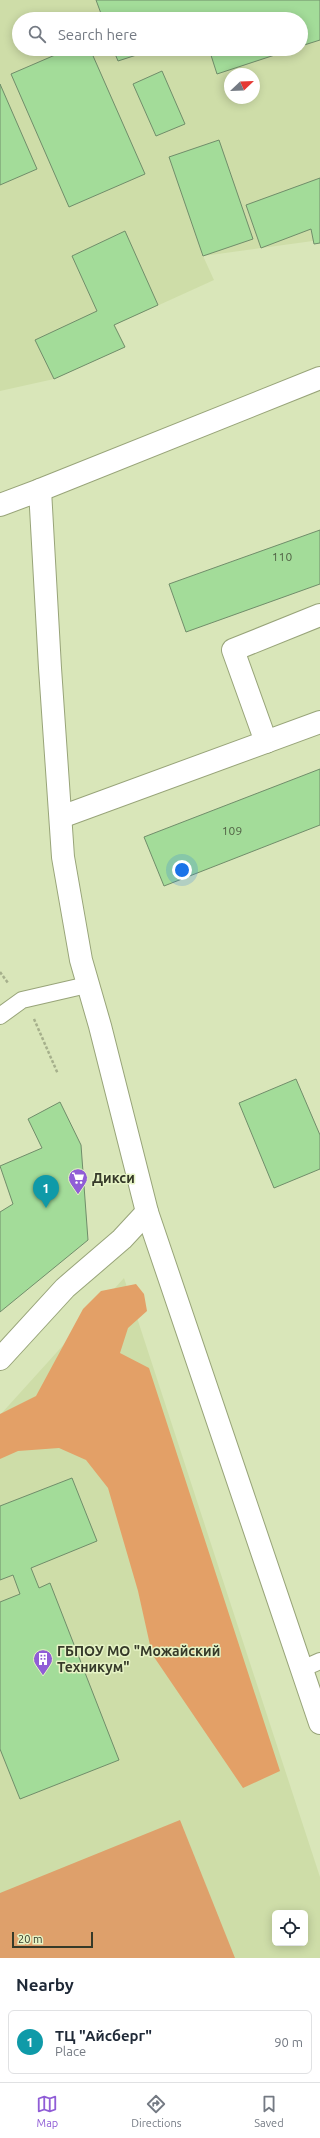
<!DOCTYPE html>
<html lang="en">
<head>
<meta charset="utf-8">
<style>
  :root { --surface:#fff; --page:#f2f2f3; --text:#1f2937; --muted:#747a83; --line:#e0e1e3; --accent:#905dd6 }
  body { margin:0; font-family:Ubuntu,sans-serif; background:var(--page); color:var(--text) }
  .controls { position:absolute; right:12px; bottom:12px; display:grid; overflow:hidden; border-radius:6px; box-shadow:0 2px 10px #0003 }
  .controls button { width:36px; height:36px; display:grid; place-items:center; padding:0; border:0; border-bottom:1px solid var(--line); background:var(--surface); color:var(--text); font:20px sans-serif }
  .compass { position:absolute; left:224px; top:68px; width:36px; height:36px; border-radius:50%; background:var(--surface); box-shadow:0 2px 10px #0003; rotate:67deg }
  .scale { position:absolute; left:12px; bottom:10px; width:81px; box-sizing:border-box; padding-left:4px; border:2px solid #363a29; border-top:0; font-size:11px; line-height:14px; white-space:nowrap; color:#363a29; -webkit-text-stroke:3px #e6f3c5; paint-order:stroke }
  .you { position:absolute; left:182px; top:870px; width:14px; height:14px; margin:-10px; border:3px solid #fff; border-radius:50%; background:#1a73e8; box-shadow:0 0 0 6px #1a73e833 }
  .badge { display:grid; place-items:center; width:26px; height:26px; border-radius:50%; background:var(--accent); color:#fff; font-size:13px; font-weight:700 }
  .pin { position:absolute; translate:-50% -33px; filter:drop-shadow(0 1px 2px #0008) }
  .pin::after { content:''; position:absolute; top:21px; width:14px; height:12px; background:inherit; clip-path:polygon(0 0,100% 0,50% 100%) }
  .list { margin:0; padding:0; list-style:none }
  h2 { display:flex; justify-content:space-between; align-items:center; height:52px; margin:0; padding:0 16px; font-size:17px }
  h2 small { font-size:13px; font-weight:400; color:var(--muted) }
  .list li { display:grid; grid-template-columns:26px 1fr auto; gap:12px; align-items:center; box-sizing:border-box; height:64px; margin:0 8px 8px; padding:0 8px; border:1px solid var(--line); border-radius:6px }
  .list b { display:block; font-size:15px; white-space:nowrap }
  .list p { margin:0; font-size:13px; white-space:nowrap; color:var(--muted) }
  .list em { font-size:13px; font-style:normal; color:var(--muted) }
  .icon { flex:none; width:22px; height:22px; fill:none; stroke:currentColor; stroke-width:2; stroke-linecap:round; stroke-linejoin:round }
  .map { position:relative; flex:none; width:320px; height:1958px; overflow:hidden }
  .search { position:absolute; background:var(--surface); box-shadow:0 2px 10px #0003; left:12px; right:12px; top:12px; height:44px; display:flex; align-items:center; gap:10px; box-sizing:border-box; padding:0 14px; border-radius:22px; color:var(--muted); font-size:15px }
  .sheet { height:124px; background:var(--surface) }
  nav { display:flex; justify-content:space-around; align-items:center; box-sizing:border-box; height:56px; border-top:1px solid var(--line); background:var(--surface); font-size:11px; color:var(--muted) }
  nav a { display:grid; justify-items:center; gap:2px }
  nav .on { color:var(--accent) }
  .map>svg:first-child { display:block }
  .built { fill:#cedda8; fill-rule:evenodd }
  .green { fill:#dea06b }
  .forest { fill:#e3a067 }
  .building { fill:#a3dc99; stroke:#708d6a }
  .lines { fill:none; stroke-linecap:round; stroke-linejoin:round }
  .lane-casing { stroke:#98a479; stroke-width:18 }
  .street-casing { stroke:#98a479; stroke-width:24 }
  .secondary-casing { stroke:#98a479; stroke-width:24 }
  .path { stroke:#a6b08c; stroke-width:2.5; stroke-dasharray:3 2; stroke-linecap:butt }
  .lane { stroke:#fff; stroke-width:16 }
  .street { stroke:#fff; stroke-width:22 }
  .secondary { stroke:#fff; stroke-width:22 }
  .labels { text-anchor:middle; stroke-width:3; stroke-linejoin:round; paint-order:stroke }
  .number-label { font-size:12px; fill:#516245 }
  .poi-label { font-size:14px; font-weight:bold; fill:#363a29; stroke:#e6f3c5; text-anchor:start }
</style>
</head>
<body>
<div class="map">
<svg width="320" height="1958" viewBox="0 0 320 1958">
  <rect width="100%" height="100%" fill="#d9e6b9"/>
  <g class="built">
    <path d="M0,0H320V240L203,256L214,280L115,325L125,347L54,379L0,391ZM19,19H301V49H19ZM230,74H254V98H230Z"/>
    <path d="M124,1278L320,1877V1958H0V1415ZM275,1913H305V1943H275Z"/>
  </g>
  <polygon class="green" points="180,1820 235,1958 0,1958 0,1893"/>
  <polygon class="forest" points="136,1284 144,1294 147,1311 128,1328 120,1353 149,1368 280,1771 243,1788 152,1654 138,1591 108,1488 86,1460 59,1448 18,1451 0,1459 0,1414 36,1396 83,1309 101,1291"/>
  <g class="building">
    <polygon points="96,0 320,0 320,40 301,46 301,19 103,19"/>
    <polygon points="69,49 90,49 145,174 69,207 11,74"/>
    <polygon points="113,49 155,49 118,61"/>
    <polygon points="209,49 293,49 217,74"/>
    <polygon points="162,71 185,124 156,136 133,84"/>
    <polygon points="0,84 37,169 0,185"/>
    <polygon points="219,140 253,239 203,256 169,157"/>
    <polygon points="320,178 320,243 314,244 311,229 261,248 246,205"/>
    <polygon points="125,231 158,305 114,325 125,347 54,379 35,340 97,311 72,256"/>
    <polygon points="320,530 320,584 186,632 169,584"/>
    <polygon points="320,769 320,825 164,886 144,837"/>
    <polygon points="296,1079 320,1135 320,1169 274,1188 239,1103"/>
    <polygon points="60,1102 81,1145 88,1240 0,1312 0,1212 13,1204 0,1166 42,1148 28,1119"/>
    <polygon points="72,1478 97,1541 31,1568 39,1588 50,1583 119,1760 20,1799 0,1749 0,1602 20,1594 13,1575 0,1580 0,1506"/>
  </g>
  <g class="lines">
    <defs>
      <g id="lane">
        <polyline points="0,1016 22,1000 87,985"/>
        <polyline points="302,1669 320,1661"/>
      </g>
      <g id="street">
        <polyline points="0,505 40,490 50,668 63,857 81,960 100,1026 147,1212 320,1723"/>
        <polyline points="266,742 233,650 320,615"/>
        <polyline points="61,817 320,722"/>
        <polyline points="0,1359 65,1288 122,1239 147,1212"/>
      </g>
      <polyline id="secondary" points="40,490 320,378"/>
    </defs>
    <use href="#lane" class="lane-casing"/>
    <use href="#street" class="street-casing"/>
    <use href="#secondary" class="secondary-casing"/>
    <g class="path">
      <polyline points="0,972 8,983"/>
      <polyline points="34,1019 58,1074"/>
    </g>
    <use href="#lane" class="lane"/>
    <use href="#street" class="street"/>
    <use href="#secondary" class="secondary"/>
  </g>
  <defs>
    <symbol id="supermarket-pin" viewBox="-11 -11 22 30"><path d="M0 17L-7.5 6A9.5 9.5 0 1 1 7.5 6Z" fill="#905dd6" stroke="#e6f3c5"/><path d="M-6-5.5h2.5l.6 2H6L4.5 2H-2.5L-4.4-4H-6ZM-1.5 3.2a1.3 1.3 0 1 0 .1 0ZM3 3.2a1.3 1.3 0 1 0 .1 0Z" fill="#fff"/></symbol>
    <symbol id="building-pin" viewBox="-11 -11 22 30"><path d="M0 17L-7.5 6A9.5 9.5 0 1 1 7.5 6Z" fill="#905dd6" stroke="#e6f3c5"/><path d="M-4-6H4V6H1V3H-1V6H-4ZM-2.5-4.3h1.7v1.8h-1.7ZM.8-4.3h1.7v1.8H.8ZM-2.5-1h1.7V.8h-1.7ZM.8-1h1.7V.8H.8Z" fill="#fff"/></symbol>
  </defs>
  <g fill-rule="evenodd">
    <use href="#supermarket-pin" x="67" y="1167" width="22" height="30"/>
    <use href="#building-pin" x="32" y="1648" width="22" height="30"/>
  </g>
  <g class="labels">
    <g class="number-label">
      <text x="282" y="561">110</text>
      <text x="232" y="835">109</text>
    </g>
    <g class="poi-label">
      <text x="92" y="1183">Дикси</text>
      <text x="57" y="1656">ГБПОУ МО "Можайский<tspan x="57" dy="16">Техникум"</tspan></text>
    </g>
  </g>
</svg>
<div class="controls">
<button><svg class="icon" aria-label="locate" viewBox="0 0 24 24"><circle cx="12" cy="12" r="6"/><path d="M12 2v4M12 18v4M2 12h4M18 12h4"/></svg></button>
</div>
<svg class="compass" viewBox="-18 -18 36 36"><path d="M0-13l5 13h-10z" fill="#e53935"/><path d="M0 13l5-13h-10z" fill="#747a83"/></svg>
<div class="scale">20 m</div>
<div class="you"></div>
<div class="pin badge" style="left:46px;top:1208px;background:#0f9aa8">1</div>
<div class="search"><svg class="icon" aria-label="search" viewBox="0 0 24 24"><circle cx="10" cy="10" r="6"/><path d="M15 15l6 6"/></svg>Search here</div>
</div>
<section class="sheet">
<h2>Nearby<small></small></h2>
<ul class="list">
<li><span class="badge" style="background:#0f9aa8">1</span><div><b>ТЦ &quot;Айсберг&quot;</b><p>Place</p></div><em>90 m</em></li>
</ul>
</section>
<nav>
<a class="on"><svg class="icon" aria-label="map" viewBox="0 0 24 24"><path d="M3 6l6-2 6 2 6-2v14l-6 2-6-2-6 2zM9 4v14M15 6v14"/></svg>Map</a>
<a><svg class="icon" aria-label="directions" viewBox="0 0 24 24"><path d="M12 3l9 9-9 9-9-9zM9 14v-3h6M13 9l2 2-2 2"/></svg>Directions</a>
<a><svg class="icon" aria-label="saved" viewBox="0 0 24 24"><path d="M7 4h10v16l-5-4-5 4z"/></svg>Saved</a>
</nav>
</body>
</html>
